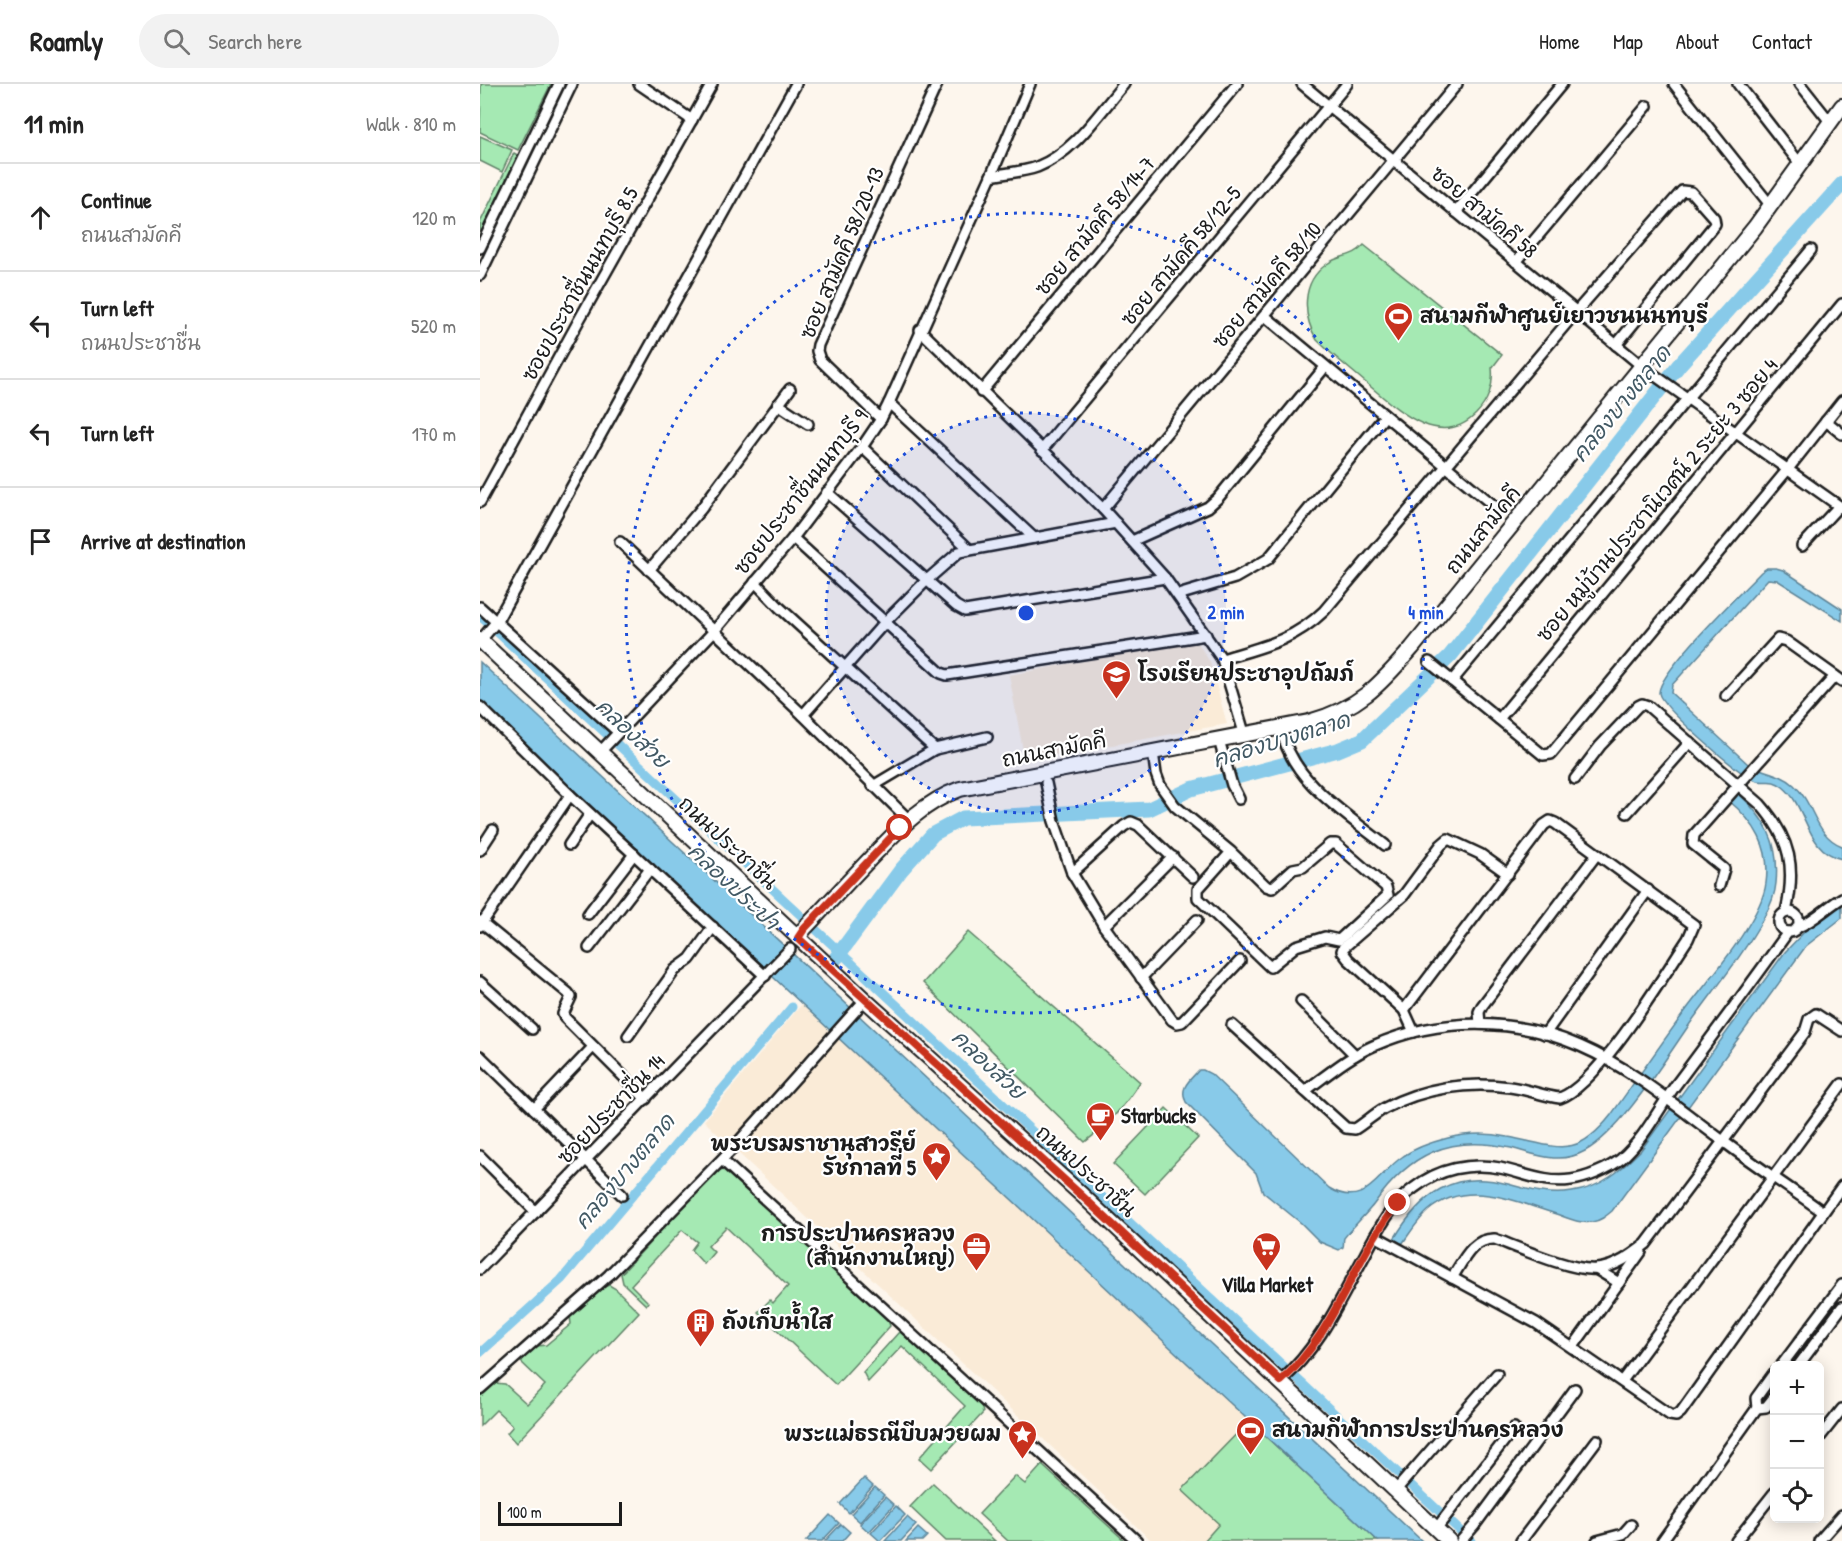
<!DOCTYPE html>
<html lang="en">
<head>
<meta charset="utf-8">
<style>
  :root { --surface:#fff; --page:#f2f2f2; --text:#222; --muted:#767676; --line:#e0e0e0 }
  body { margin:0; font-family:"Patrick Hand","Playpen Sans Thai",sans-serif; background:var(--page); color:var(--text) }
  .controls { position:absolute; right:18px; bottom:18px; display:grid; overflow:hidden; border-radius:9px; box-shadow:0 3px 15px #0003 }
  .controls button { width:54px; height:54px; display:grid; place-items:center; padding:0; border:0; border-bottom:2px solid var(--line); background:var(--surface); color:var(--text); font:30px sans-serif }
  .scale { position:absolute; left:18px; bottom:15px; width:124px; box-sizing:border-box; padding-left:6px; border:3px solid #1c1c1c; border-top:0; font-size:16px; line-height:21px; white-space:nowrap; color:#1c1c1c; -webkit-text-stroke:4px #fff; paint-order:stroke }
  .stop { position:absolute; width:18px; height:18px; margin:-14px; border:4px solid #c8321e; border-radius:50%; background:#fff }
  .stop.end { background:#c8321e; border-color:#fff; box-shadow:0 2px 6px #0008 }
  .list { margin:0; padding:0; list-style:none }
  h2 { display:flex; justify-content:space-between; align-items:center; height:78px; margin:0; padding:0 24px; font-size:26px }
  h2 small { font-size:20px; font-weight:400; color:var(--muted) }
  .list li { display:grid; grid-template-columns:39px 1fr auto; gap:18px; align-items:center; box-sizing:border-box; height:108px; padding:0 24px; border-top:2px solid var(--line) }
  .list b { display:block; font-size:22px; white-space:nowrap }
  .list p { margin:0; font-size:20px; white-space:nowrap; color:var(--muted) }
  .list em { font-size:20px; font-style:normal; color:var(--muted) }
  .icon { flex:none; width:33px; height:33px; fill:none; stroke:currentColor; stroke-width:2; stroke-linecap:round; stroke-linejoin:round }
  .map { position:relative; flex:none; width:1362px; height:1457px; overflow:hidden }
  header { display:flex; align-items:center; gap:36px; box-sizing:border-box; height:84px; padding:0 30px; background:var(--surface); border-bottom:2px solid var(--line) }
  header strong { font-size:28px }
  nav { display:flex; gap:33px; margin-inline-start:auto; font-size:21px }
  .search { width:420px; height:54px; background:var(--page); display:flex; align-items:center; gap:15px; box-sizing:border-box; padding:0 21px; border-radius:33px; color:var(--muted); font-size:22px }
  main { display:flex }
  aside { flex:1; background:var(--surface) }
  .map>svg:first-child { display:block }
  .built { fill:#faebd7 }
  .green { fill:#a5e9b3; stroke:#608268; stroke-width:1.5 }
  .water { fill:#88cae9; stroke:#5d8497; stroke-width:1.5 }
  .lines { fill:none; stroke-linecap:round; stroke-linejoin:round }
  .canal { stroke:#88cae9; stroke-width:9 }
  .river { stroke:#88cae9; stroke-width:15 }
  .minor-casing { stroke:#1c1c1c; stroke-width:14 }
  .secondary-casing { stroke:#1c1c1c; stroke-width:18 }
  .minor { stroke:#fff; stroke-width:9 }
  .secondary { stroke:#fff; stroke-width:14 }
  .route { stroke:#c8321e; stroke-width:8 }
  .ring { fill:none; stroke:#1d4ed8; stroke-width:3; stroke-dasharray:3 6 }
  .labels { text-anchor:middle; stroke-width:4.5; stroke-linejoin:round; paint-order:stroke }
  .street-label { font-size:21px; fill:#1c1c1c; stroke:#fff }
  .poi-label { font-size:21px; font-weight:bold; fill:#1c1c1c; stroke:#fff; text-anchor:start }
  .water-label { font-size:22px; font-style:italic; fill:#425964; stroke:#fff }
  .centre { fill:#1d4ed8; stroke:#fff; stroke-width:3 }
  .ring-label { font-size:18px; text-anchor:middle; font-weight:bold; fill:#1d4ed8; stroke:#fff; stroke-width:4.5; stroke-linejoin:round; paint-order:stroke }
</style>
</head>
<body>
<header>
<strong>Roamly</strong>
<div class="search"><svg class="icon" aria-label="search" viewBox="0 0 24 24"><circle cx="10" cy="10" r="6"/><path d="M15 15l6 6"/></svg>Search here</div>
<nav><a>Home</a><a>Map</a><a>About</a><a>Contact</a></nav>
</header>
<main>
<aside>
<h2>11 min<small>Walk · 810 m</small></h2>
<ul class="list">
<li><svg class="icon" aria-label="ahead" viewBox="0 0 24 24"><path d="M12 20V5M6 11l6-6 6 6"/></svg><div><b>Continue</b><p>ถนนสามัคคี</p></div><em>120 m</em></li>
<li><svg class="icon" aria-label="left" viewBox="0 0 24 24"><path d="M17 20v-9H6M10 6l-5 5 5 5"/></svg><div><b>Turn left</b><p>ถนนประชาชื่น</p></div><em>520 m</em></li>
<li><svg class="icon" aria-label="left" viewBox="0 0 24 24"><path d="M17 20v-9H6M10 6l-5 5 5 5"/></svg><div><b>Turn left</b></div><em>170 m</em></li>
<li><svg class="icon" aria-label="arrive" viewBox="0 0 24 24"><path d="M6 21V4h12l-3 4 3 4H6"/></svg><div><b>Arrive at destination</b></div></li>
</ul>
</aside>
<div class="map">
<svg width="1362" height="1457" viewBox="0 0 1362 1457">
  <rect width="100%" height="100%" fill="#fdf6ed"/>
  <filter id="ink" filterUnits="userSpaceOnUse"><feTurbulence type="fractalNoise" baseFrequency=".0167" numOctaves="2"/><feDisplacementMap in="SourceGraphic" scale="12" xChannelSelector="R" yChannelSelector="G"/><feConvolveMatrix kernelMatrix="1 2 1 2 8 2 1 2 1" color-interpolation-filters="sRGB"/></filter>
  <g filter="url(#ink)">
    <g class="built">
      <polygon points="716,556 730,578 747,640 545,677 529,591"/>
      <polygon points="322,920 769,1337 702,1406 740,1440 724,1457 672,1457 224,1037"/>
    </g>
    <g class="green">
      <polygon points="1,0 71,0 38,66 0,48"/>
      <polygon points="0,52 32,66 22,88 0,77"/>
      <polygon points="34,69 39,72 0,151 0,139"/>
      <path d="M884,161L1022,271L1012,284C1014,301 1008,318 996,330C958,368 914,322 885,298C869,284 852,271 837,256C822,231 821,198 847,180C861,170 873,174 884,161Z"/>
      <path d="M488,848L660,998C646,1021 626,1042 605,1058L443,899Z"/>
      <polygon points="686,1024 718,1054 665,1110 633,1080"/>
      <polygon points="244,1085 254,1092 407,1233 410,1242 356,1301 278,1228 290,1216 293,1219 308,1202 246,1143 228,1162 234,1168 224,1180 211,1166 217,1158 202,1146 151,1201 168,1218 166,1221 143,1199 141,1190 236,1087"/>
      <polygon points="129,1201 136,1205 159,1228 36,1359 27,1349 33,1342 16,1326 0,1342 0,1312 15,1299 25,1300 47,1320 65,1301 40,1277 57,1262 66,1261 91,1240 90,1232 122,1204"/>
      <polygon points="419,1248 424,1248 501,1320 503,1329 451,1385 439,1374 485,1322 422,1262 388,1298 383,1288"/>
      <polygon points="769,1337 898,1457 724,1457 739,1440 702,1406"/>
      <polygon points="562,1381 645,1457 528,1457 499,1430 533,1394 535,1392 545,1400"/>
      <polygon points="453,1399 515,1457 466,1457 430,1423"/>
    </g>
    <g class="water">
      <path d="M1287,484H1296L1303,486L1362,525V537L1297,496L1288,495L1192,601L1191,609L1268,680C1283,688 1301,689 1314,701C1335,720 1334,751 1362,762V775C1325,767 1328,723 1303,703C1291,694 1289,699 1277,697C1273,696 1265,690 1261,688C1247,678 1181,623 1179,609C1178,588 1263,507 1281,488Z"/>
      <polygon points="0,578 942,1457 898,1457 0,620"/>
      <path d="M1256,707C1285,734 1300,758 1296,799C1295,811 1290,823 1284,833C1265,868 1238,901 1214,934C1189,969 1142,1047 1105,1067C1080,1081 1057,1071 1031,1064C969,1050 929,1070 894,1120C889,1127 866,1150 864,1154C863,1157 864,1160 863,1163L859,1166L840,1158L821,1139L783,1108L776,1089L706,1018C699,1004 709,997 719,986H723L731,990L849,1104C885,1126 897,1090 922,1073C936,1063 952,1058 968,1054C988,1049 1009,1049 1028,1053C1077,1062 1095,1077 1131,1031C1157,995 1182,958 1209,922C1231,893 1282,834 1286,799C1291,764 1275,738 1248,716Z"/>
      <path d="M1362,820V834L1326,862L1132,1127C1126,1132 1120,1137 1112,1138C1099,1140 1088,1134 1076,1130C1034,1117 986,1094 948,1127C937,1137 930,1149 922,1160L914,1155C941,1110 973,1085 1028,1100C1049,1106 1070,1112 1092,1108C1121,1104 1141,1086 1161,1066L1305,868L1329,843Z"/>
      <polygon points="384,1394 393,1402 369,1429 360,1420"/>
      <polygon points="395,1403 404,1411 380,1438 371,1430"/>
      <polygon points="405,1413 414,1421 389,1448 380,1440"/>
      <polygon points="416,1422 425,1431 400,1457 391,1449"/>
      <polygon points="350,1431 359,1439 342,1457 326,1457"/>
      <polygon points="427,1433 436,1441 421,1457 405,1457"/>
      <polygon points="361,1440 370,1448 362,1457 345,1457"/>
      <polygon points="438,1444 447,1452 442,1457 426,1457"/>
    </g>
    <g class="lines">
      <g class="canal">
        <polyline points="0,532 991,1457"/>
        <polyline points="0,1269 81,1196 312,923"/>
      </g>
      <polyline class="river" points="356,874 421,786 453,750 483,734 669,725 711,705 858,666 882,656 970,572 1199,281 1362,100"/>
      <defs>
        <g id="minor">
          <polyline points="159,0 212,36"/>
          <polyline points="822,0 1163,283 1362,424"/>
          <polyline points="1194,0 1291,122"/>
          <polyline points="1258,0 1321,81"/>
          <polyline points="1320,0 1351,39"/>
          <path d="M511,92C526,89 543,88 557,83C595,68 618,30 644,0"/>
          <polyline points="976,128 1082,0"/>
          <polyline points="0,164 79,0"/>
          <polyline points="1036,178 1167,22"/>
          <polyline points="0,191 92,0"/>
          <polyline points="785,232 1013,421"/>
          <polyline points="440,246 623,425 685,494 742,575 765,652"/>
          <polyline points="501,308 757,0"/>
          <polyline points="409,319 554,454"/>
          <polyline points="298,320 328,340"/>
          <polyline points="401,335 340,276 337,267 338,261 457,0"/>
          <polyline points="1346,337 1362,350"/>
          <polyline points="382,363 489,465"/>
          <polyline points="562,366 867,0"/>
          <polyline points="347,408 476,522 485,527 685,494"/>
          <polyline points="0,418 98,238 232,0"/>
          <polyline points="623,425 977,0"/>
          <polyline points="313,454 461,589 467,591 726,551"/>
          <polyline points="652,457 728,423 738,414 845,283"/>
          <polyline points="140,458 323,631 429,736"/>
          <polyline points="1322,462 1359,422"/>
          <polyline points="169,486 221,425 310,305"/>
          <polyline points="275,498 299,523 455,665"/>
          <polyline points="698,511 755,494 788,475 905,332"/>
          <polyline points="0,523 138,648"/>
          <polyline points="0,557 17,537 316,0"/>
          <path d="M742,575C782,563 813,557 844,527L1096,228L1202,107L1211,108L1234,134L1235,140L1136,261"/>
          <polyline points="949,578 1063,671 1071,670 1308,385 1362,317"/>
          <polyline points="972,597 1331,166"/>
          <polyline points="1246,612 1298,555 1306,557 1362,597"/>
          <polyline points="0,623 90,711 285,892"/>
          <polyline points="323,631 406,537 447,496 479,468 636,439"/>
          <polyline points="1019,635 1362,220"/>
          <path d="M801,644C811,697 865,729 905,761"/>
          <polyline points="739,656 752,701 759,715"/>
          <polyline points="120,668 234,547 313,454 382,363 401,335 409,319 511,92 550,0"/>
          <polyline points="673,668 676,690 680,701 695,722 751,768 786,802 792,804 813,785 823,783 850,760 856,760 906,803 908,811 859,856 845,853 816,862 790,883 718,814 718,805 751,768"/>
          <path d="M1095,695L1120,662L1158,622L1162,620L1168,622L1280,720C1311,755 1316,784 1306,828"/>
          <polyline points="566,699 574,737 592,789 624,842 692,936 697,939 702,938 760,877"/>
          <polyline points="393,702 455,665 507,653"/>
          <polyline points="1147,729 1210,658"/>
          <polyline points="89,761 110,730"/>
          <polyline points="0,766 13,746"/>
          <polyline points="592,789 644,742 651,738 658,741 713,793"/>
          <polyline points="1239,802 1244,785 1213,760 1214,751 1355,592"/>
          <circle cx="1309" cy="838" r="10"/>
          <polyline points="108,830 154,770"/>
          <polyline points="0,837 88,909 91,913 83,930 85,934 166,1015"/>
          <polyline points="0,842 90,711"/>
          <polyline points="624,842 693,773"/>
          <path d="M1318,843C1334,837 1347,823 1362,814"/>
          <polyline points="109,864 170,785"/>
          <polyline points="661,894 717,836"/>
          <polyline points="0,898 52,945"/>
          <polyline points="821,917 875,971"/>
          <polyline points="1000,940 999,928 1002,922 1117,770"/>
          <path d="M752,941L866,1044L875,1045C885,1039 894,1030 905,1024C943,1004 988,997 1030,1003C1047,1005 1063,1012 1080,1014C1118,1001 1183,892 1208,855L1214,841L1075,739L1070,737L1064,741L924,926"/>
          <polyline points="934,948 924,926 868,875 862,867 863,864 924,811 961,761 968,755 1000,770 1028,790"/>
          <polyline points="1065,950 1168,806"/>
          <polyline points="148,952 195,886 210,875 233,843"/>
          <polyline points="0,972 142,1111"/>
          <path d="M825,1007C847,991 868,973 893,962C958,933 1035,933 1100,962C1153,985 1197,1023 1243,1057C1276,1082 1310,1104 1343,1128"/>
          <polyline points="54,1025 113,963"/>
          <polyline points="0,1072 56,1128"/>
          <polyline points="242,1076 657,1457"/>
          <polyline points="895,1152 1056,1239 1190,1331 1196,1332 1201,1328 1362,1102"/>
          <polyline points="0,1185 310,865"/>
          <polyline points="1116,1185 1139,1199"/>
          <path d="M972,1194C983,1177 992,1154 1015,1155C1039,1164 1094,1188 1117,1185C1136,1183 1152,1171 1166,1160L1325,948L1329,935L1336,930L1362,947"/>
          <polyline points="1093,1263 1161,1168"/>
          <polyline points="1301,1282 1362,1201"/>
          <polyline points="1318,1282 1362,1223"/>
          <polyline points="1294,1289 1276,1314 1277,1324 1286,1323 1294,1313"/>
          <path d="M801,1297C840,1263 861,1214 886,1169C898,1146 912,1119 934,1104C958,1085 990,1078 1020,1084C1044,1089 1065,1100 1091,1096C1107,1094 1128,1085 1141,1075C1164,1055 1178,1026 1195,1002C1233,951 1271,900 1308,848"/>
          <polyline points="1142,1297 1362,1000"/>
          <polyline points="0,1305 129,1191 253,1064 385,916"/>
          <polyline points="1340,1353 1362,1325"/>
          <polyline points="916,1406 1017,1290"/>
          <polyline points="956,1445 1034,1344"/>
          <polyline points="981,1457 994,1442 1095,1305"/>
          <polyline points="1041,1457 1117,1356"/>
          <polyline points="1117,1457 1143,1450 1151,1441"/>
          <polyline points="1182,1457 1277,1324"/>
          <polyline points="1256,1457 1294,1409"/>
          <polyline points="1339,1457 1362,1431"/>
        </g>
        <g id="secondary">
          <polyline points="0,556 385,916 602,1111 969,1457"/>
          <path d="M318,854L324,845C345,823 366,800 387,778C415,749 441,719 480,705L829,638C879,624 899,602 932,564L1275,143L1362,22"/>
        </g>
      </defs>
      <use href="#minor" class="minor-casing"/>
      <use href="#secondary" class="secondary-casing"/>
      <use href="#minor" class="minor"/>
      <use href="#secondary" class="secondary"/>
    </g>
  </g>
  <g class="lines" filter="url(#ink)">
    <path class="route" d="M420,744L324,845L318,854L602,1112L801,1297C856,1249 873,1174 918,1119"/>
  </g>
  <circle cx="546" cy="529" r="200" fill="#1d4ed8" fill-opacity=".12"/>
  <g class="ring">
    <circle cx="546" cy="529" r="200"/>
    <circle cx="546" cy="529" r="400"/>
  </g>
  <defs>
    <symbol id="stadium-pin" viewBox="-11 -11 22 30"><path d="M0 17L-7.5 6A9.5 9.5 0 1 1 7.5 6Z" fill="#c8321e" stroke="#fff"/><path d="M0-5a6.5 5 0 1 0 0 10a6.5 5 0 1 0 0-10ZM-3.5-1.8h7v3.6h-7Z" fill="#fff"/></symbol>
    <symbol id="school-pin" viewBox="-11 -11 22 30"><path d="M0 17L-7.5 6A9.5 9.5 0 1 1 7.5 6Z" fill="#c8321e" stroke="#fff"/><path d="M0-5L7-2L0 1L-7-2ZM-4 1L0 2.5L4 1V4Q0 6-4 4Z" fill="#fff"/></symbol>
    <symbol id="cafe-pin" viewBox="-11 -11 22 30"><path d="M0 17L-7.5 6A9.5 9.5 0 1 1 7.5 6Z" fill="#c8321e" stroke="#fff"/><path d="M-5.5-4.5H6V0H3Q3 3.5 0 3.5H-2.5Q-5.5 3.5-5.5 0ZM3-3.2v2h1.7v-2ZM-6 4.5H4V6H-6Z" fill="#fff"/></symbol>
    <symbol id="sight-pin" viewBox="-11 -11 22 30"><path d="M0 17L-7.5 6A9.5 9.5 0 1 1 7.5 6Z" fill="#c8321e" stroke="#fff"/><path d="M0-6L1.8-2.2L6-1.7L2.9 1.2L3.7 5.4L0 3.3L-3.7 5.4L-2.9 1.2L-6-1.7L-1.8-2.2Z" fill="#fff"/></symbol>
    <symbol id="office-pin" viewBox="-11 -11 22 30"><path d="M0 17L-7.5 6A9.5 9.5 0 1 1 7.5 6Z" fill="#c8321e" stroke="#fff"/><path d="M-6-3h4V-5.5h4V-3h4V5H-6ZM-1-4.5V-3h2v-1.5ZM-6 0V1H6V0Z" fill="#fff"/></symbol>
    <symbol id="supermarket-pin" viewBox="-11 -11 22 30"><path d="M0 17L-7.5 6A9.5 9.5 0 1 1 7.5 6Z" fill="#c8321e" stroke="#fff"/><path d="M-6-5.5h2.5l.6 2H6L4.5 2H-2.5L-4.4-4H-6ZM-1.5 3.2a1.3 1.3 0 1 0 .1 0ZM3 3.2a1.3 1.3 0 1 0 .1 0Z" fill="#fff"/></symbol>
    <symbol id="building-pin" viewBox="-11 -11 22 30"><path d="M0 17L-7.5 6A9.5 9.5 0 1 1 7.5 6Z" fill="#c8321e" stroke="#fff"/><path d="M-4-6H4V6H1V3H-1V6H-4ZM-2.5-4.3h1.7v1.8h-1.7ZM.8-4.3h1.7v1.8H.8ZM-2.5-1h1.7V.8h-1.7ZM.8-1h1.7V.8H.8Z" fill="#fff"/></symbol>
  </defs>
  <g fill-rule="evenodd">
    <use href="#stadium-pin" x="902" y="216" width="33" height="45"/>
    <use href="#school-pin" x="620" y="574" width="33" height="45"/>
    <use href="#cafe-pin" x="604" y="1016" width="33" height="45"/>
    <use href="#sight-pin" x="440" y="1056" width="33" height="45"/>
    <use href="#office-pin" x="480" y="1146" width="33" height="45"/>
    <use href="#supermarket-pin" x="770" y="1146" width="33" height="45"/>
    <use href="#building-pin" x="204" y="1222" width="33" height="45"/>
    <use href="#stadium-pin" x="754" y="1330" width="33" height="45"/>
    <use href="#sight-pin" x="526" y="1334" width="33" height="45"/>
  </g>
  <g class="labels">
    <g class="street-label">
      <text transform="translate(1004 128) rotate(40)" y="7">ซอย สามัคคี 58</text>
      <text transform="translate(615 142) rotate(-50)" y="7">ซอย สามัคคี 58/14-7</text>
      <text transform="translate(362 169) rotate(-67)" y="7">ซอย สามัคคี 58/20-13</text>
      <text transform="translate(701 172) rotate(-50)" y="7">ซอย สามัคคี 58/12-5</text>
      <text transform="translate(100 200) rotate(-61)" y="7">ซอยประชาชื่นนนทบุรี 8.5</text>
      <text transform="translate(787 201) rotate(-50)" y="7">ซอย สามัคคี 58/10</text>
      <text transform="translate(321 408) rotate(-52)" y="7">ซอยประชาชื่นนนทบุรี 9</text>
      <text transform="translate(1177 416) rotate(-50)" y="7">ซอย หมู่บ้านประชานิเวศน์ 2 ระยะ 3 ซอย 4</text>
      <text transform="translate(1003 446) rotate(-51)" y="7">ถนนสามัคคี</text>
      <text transform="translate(574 666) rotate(-11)" y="7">ถนนสามัคคี</text>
      <text transform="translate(248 759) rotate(43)" y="7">ถนนประชาชื่น</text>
      <text transform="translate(131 1025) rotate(-46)" y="7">ซอยประชาชื่น 14</text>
      <text transform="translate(606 1087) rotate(42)" y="7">ถนนประชาชื่น</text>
    </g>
    <g class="poi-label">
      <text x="940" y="239">สนามกีฬาศูนย์เยาวชนนนทบุรี</text>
      <text x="658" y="597">โรงเรียนประชาอุปถัมภ์</text>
      <text x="641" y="1039">Starbucks</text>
      <text x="436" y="1067" text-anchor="end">พระบรมราชานุสาวรีย์<tspan x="436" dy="24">รัชกาลที่ 5</tspan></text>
      <text x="475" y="1157" text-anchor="end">การประปานครหลวง<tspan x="475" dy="24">(สำนักงานใหญ่)</tspan></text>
      <text x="787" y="1208" text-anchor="middle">Villa Market</text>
      <text x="242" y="1245">ถังเก็บน้ำใส</text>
      <text x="792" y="1353">สนามกีฬาการประปานครหลวง</text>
      <text x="521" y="1357" text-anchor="end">พระแม่ธรณีบีบมวยผม</text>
    </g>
    <g class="water-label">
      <text transform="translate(1141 319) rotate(-51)" y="8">คลองบางตลาด</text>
      <text transform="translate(153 649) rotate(43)" y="8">คลองส่วย</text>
      <text transform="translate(801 655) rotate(-17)" y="8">คลองบางตลาด</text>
      <text transform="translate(254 802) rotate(43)" y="8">คลองประปา</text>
      <text transform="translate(509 980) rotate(43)" y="8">คลองส่วย</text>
      <text transform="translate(144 1087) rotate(-50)" y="8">คลองบางตลาด</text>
    </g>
  </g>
  <circle cx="546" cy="529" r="9" class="centre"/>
  <g class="ring-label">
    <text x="746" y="535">2 min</text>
    <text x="946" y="535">4 min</text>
  </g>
</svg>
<div class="controls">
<button>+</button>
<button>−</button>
<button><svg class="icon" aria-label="locate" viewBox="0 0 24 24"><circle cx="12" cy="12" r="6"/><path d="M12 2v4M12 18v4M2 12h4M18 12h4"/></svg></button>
</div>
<div class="scale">100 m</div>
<div class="stop" style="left:420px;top:744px"></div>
<div class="stop end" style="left:918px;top:1119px"></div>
</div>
</main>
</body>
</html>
